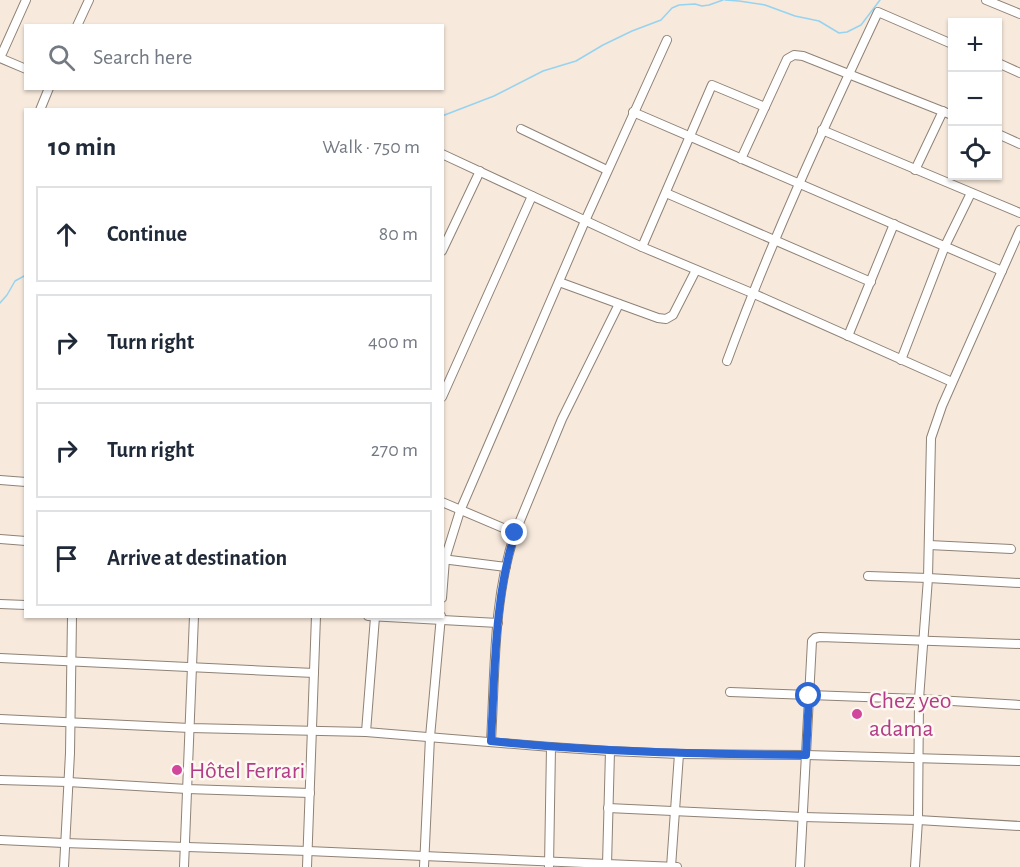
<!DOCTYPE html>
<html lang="en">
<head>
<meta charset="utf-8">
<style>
  :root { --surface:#fff; --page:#f6f6f7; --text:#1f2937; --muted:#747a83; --line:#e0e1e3 }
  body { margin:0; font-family:"Alegreya Sans",sans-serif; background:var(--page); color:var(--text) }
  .controls { position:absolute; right:18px; top:18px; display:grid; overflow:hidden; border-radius:0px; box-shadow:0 2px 4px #0004 }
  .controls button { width:54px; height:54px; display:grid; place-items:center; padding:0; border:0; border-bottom:2px solid var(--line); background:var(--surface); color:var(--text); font:30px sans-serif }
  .stop { position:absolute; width:18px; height:18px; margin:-14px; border:4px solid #2c67d4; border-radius:50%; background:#fff }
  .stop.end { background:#2c67d4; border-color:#fff; box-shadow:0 2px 6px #0008 }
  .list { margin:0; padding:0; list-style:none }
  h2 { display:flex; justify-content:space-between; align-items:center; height:78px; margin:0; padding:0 24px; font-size:26px }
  h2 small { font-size:20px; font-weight:400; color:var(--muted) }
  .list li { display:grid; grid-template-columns:39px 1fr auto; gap:18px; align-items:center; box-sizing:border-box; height:96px; margin:0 12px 12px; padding:0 12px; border:2px solid var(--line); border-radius:0px }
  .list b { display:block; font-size:22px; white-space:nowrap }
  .list em { font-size:20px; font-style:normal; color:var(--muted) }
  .icon { flex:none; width:33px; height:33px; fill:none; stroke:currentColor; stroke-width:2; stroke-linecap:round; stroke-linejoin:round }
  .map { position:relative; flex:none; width:1020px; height:867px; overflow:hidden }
  .search { position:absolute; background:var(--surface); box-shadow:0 2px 4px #0004; left:24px; top:24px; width:420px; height:66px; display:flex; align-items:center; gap:15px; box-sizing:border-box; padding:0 21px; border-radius:0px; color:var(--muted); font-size:22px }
  .panel { position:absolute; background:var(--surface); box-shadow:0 2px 4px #0004; left:24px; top:108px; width:420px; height:510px; border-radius:0px }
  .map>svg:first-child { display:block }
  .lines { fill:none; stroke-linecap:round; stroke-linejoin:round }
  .stream { stroke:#96d3f0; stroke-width:1.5 }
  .minor-casing { stroke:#8f8276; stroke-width:10 }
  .minor { stroke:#fff; stroke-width:8 }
  .route { stroke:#2c67d4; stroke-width:8 }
  .hotel-dot { fill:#d1479c; stroke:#fef8f2; stroke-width:2 }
  .labels { text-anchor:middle; stroke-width:5; stroke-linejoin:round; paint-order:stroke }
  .hotel-label { font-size:24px; fill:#b23c85; stroke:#fef8f2; text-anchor:start }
</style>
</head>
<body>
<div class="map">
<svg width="1020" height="867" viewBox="0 0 1020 867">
  <rect width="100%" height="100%" fill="#f7e9dc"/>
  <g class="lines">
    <g class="stream">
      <polyline points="725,0 739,1 765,5 795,16 819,21 839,33 847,32 861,25 880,0"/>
      <polyline points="442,116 494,96 543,71 576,61 603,45 632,31 661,20 672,8 679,5 695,4 702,6 709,5 723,0"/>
      <polyline points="0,303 7,295 15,281 26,275"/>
    </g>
    <defs>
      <g id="minor">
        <polyline points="986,0 1020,14"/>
        <polyline points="77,26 89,0"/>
        <polyline points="998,63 1020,73"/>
        <polyline points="26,69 0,58 26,0"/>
        <polyline points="40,110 49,88"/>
        <polyline points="633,112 1002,271"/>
        <polyline points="521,129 607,170"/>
        <polyline points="822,130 1020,213"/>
        <polyline points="998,134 1020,144"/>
        <polyline points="442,154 642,247 752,293 952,382"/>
        <polyline points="741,159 787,59 794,55 803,56 952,115"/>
        <polyline points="915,170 943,111"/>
        <polyline points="666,193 871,282"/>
        <polyline points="642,247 712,85 765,107"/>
        <polyline points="442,251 480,171"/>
        <polyline points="559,282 658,318 666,319 673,315 696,270"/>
        <polyline points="848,336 894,224"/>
        <polyline points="901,360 945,246 971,193"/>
        <path d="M727,361C771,241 824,127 878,12L952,44"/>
        <polyline points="442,397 532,196"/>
        <polyline points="0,480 26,482"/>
        <polyline points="442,502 515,533"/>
        <polyline points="0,539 26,541"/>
        <polyline points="929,545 1011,549"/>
        <polyline points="442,559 506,567"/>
        <polyline points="868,576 928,578 1020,583"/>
        <polyline points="442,598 445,559 460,511 585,221 667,40"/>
        <polyline points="0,604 26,605"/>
        <polyline points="368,616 498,623"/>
        <polyline points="0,658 314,673"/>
        <polyline points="730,692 919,699 1020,705"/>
        <polyline points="0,719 190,728 366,732 551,747 610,751 679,754 806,755 1020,761"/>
        <polyline points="366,732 375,617"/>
        <path d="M491,741C495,673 493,598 515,533L562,419L619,304"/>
        <polyline points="0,780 68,782 187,789 310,793"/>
        <polyline points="608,808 803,817 918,820 1020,826"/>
        <polyline points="0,840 64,843 308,851 677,867"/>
        <polyline points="607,865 610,751"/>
        <polyline points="549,866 551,747"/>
        <polyline points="64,867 70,753 72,616"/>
        <polyline points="184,867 194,616"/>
        <polyline points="307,867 316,616"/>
        <polyline points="424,867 430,737 441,616"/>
        <polyline points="671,867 679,754"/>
        <polyline points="800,867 812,641 815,638 820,637 1020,644"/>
        <polyline points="915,867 918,820 919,699 928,578 931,438 942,406 1020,230"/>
      </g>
    </defs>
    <use href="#minor" class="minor-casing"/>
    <use href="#minor" class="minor"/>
  </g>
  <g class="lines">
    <path class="route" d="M515,533C494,599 495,673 491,741C596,752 700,754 806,755L809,696"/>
  </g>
  <g class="hotel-dot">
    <circle cx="857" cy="714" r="6"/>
    <circle cx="177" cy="770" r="6"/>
  </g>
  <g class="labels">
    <g class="hotel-label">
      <text x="869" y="708">Chez yeo<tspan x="869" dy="28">adama</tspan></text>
      <text x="189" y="778">Hôtel Ferrari</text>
    </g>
  </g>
</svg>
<div class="controls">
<button>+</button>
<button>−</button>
<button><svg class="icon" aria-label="locate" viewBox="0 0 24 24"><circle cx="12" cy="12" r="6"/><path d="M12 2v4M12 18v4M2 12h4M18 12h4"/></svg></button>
</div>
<div class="stop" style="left:809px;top:696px"></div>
<div class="stop end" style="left:515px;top:533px"></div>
<div class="search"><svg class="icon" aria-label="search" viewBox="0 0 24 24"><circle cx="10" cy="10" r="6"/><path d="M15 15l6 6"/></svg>Search here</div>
<section class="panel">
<h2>10 min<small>Walk · 750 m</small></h2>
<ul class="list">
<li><svg class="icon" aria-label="ahead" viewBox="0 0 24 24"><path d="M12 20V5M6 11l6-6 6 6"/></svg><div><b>Continue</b></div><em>80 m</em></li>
<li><svg class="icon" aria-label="right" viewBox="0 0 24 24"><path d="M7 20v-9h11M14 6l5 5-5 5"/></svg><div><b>Turn right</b></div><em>400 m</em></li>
<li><svg class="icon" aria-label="right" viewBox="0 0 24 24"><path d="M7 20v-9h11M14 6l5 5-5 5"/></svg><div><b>Turn right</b></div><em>270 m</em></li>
<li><svg class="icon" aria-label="arrive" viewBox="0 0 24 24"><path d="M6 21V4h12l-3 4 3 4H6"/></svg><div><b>Arrive at destination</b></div></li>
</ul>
</section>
</div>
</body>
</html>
